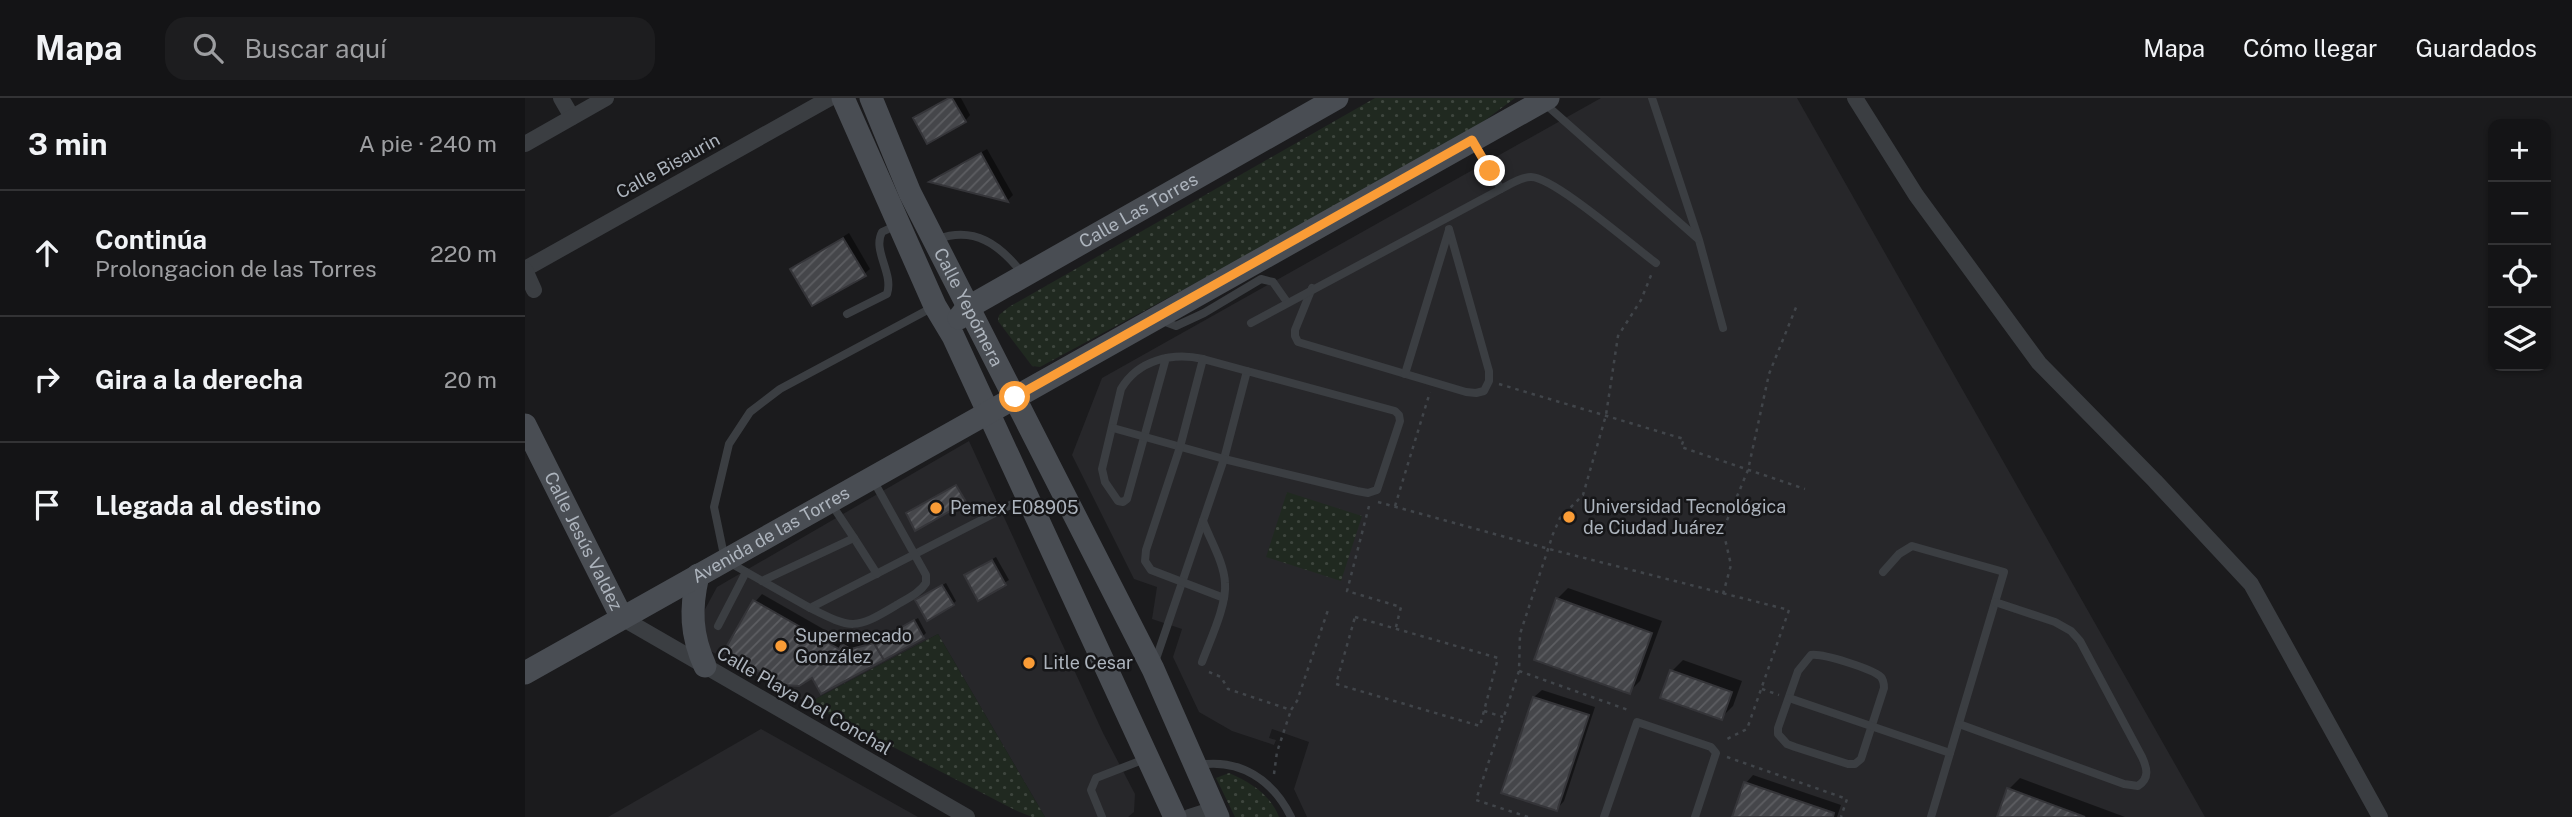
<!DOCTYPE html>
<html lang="es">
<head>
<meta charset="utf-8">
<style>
  :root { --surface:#141416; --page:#1d1d1f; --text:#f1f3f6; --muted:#9d9ea1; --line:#333335 }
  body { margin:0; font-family:"Public Sans",sans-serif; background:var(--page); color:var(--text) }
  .controls { position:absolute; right:21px; top:21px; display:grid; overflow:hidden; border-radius:14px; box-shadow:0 2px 5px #0004 }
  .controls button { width:63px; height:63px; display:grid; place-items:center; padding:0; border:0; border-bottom:2px solid var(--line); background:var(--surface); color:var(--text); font:35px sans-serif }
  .stop { position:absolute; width:21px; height:21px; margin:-16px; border:5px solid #fa9c36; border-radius:50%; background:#fff }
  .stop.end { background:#fa9c36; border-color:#fff; box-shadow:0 2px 7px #0008 }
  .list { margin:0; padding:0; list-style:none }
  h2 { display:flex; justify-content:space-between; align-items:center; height:91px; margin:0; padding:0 28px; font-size:30px }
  h2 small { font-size:23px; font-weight:400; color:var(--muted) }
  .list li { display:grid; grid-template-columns:46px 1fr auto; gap:21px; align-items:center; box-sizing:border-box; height:126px; padding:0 28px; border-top:2px solid var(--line) }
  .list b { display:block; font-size:26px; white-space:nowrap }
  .list p { margin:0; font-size:23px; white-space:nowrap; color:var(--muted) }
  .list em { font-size:23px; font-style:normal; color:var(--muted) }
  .icon { flex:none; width:38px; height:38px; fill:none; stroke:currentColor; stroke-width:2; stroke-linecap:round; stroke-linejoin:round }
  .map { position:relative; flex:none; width:2047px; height:719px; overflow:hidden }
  header { display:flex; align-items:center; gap:42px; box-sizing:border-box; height:98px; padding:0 35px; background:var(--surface); border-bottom:2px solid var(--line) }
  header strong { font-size:33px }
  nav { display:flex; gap:38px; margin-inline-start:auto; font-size:24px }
  .search { width:490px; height:63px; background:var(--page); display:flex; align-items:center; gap:18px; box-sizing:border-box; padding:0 24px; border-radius:21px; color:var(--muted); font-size:26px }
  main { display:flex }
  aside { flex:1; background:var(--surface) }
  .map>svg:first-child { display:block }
  .built { fill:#27272a }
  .park { fill:url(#park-dots) }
  .shadow { fill:#0007 }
  .building { fill:url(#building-hatch); stroke:#353539; stroke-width:2 }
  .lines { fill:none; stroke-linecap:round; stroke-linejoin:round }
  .path { stroke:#41454a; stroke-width:2.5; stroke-dasharray:3.5 5; stroke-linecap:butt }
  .lane { stroke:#3b3e42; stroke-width:8 }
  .street { stroke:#3b3e42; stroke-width:16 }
  .secondary { stroke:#494d53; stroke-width:23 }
  .route { stroke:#fa9c36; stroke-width:9 }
  .poi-dot { fill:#fa9c36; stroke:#161618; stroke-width:2.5 }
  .labels { text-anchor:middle; stroke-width:5; stroke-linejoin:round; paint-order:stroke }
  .street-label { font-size:18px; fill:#adb4bd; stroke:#161618 }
  .poi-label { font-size:18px; fill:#adb4bd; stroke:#161618; text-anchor:start }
</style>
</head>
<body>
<header>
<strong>Mapa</strong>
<div class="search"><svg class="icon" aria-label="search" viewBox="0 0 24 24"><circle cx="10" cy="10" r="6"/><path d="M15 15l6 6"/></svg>Buscar aquí</div>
<nav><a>Mapa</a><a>Cómo llegar</a><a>Guardados</a></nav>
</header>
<main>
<aside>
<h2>3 min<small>A pie · 240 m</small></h2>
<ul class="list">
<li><svg class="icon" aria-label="ahead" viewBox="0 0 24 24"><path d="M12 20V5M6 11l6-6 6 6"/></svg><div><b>Continúa</b><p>Prolongacion de las Torres</p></div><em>220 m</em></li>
<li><svg class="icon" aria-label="right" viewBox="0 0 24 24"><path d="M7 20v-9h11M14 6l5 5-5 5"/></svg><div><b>Gira a la derecha</b></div><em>20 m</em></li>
<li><svg class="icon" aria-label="arrive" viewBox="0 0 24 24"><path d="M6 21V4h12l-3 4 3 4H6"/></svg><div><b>Llegada al destino</b></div></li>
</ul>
</aside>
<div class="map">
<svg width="2047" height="719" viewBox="0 0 2047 719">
  <defs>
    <pattern id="park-dots" width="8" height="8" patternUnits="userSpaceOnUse" patternTransform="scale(1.75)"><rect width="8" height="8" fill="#202920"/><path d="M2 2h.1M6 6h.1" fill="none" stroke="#3e463e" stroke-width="1.8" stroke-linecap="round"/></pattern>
    <pattern id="building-hatch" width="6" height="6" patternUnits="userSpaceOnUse" patternTransform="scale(1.75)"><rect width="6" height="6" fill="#45464a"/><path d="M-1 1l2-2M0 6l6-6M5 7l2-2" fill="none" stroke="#5d5e62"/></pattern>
  </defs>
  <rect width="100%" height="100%" fill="#1b1b1d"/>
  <g class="built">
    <polygon points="1076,0 1272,0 1680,719 782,719 769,691 784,644 747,631 744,640 751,642 749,647 707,633 674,614 648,559 657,531 627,521 632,489 609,481 547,357 577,280"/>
    <polygon points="444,343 578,635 610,696 609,714 603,719 520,719 413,536 283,605 176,548 171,528 192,489"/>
    <polygon points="236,631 393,719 83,719"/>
  </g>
  <g class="park">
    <polygon points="850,0 990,0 928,46 515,269 507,268 473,223 474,217 484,209"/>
    <polygon points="762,394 837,418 816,483 741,459"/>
    <polygon points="413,536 520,719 507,719 490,712 283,605"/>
    <path d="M704,675C725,684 746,697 754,719H710L691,680Z"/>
  </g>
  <g class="shadow">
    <polygon points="422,0 436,0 445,17 440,23 390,21"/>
    <polygon points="462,51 488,97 483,102 408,83"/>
    <polygon points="324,135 345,171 339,176 267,171"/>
    <polygon points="471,459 484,482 454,500 444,474"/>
    <polygon points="421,485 431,503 428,506 396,499"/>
    <polygon points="1043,490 1137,523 1115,583 1104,594 1032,501"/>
    <polygon points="237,496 321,544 326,539 335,544 357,538 358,540 393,520 401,535 398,538 288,578 230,504"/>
    <polygon points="1158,562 1217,583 1208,608 1196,620 1147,573"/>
    <polygon points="1017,592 1070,609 1039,703 1032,711 1009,599"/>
    <polygon points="1228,677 1316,707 1312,719 1209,719 1221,685"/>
    <polygon points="1495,680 1600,719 1473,719 1484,691"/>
  </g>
  <g class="building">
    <polygon points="424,0 427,0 441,24 402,46 388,20"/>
    <polygon points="456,55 483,104 404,84"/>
    <polygon points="318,140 341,178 287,208 265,171"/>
    <polygon points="431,387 441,404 390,433 381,415"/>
    <polygon points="467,462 481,487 453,503 439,477"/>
    <polygon points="417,487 429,507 402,523 390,502"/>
    <polygon points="1031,500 1127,535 1105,596 1009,562"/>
    <polygon points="228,502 314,551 317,546 326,551 349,545 359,562 296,596 287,580 274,588 258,587 199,553"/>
    <polygon points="389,522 399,540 359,562 349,545"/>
    <polygon points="1145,572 1207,594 1197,622 1135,600"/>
    <polygon points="1008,599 1064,617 1032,713 976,695"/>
    <polygon points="1219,684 1309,715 1308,719 1207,719"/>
    <polygon points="1482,690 1560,719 1472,719"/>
  </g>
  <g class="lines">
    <g class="path">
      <polyline points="974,286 1159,341 1156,349 1280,391"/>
      <polyline points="853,404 1024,451 1264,512 1222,631 1198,643"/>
      <polyline points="844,408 822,493 876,509 871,529"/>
      <polyline points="870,408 905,294"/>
      <polyline points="1198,496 1206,467 1198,432 1223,372 1244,276 1272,207"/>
      <polygon points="830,519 973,560 955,628 811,586"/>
      <polyline points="994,573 1106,613"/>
      <polyline points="684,574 696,579 703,591 766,612 772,603 803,512"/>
      <polyline points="1237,591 1254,597"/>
      <polyline points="959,613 978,619"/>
      <polyline points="1202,659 1322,701 1316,719"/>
      <polyline points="749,676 752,654 766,612"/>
      <polyline points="1003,719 951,702 994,573 995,536 1028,436 1035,420 1058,397 1081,317 1093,238 1116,202 1127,175"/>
    </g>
    <g class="lane">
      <polyline points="1127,0 1174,142 1198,230"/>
      <polyline points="1019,5 1172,140"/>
      <path d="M976,91C985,86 996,79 1006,79C1029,79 1109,149 1131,165"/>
      <path d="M413,141C450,128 475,147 497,175"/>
      <polyline points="787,190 770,232 770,238 773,244 941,294 951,295 959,293 964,283 964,273 924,131"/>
      <polyline points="410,208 255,291 225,314 204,346 189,409 200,462 285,510 501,399"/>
      <path d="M322,216L362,196C369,175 347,153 357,134L372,127"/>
      <polyline points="635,222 651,228 679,215 736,181 748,184 762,204"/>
      <polyline points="726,225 976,91 949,45"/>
      <path d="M641,260L602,401L598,404L593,403L580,384L577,371L596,291C613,262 647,254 678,261"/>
      <polygon points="722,273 870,313 874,317 875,323 852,392 843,395 832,393 699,361"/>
      <polyline points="880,276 924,132"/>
      <polyline points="588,330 699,361 630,564"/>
      <polyline points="329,440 352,476"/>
      <polyline points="1358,474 1374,456 1387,448 1479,474 1406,719"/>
      <polyline points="237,483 329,440 305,404"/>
      <polyline points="699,500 626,472 620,463 621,452 655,349 678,261 722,273"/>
      <path d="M285,510C327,531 330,532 370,508C381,501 394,496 401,485V477L348,382"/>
      <polyline points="193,528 221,474"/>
      <path d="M1286,557C1297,555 1348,571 1356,579C1359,583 1359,586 1359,590L1336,661L1330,666H1323L1270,649L1262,646L1253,636V630L1273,573Z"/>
      <path d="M677,564C685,542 702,507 700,485C699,464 685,442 678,423"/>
      <polyline points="1264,600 1425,655"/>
      <path d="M1434,626L1599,686L1613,688C1625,680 1622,670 1617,659L1555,543L1546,533L1530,524L1470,504"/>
      <path d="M673,667C715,660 748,682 766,719"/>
      <polyline points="577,719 566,692 571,680 620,661"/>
      <polyline points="1079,719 1112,624 1186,649 1191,655 1170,719"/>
    </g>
    <g class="street">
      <polyline points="36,0 47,19"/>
      <polyline points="1330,0 1391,97 1514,265 1630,383 1726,486 1855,719"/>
      <polyline points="0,46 81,0"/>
      <polyline points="0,171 305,0"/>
      <polyline points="0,172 9,192"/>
      <polyline points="97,520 442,719"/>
      <polyline points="664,719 689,711"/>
    </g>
    <g class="secondary">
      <polyline points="318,0 410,208 428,238 650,719"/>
      <path id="s1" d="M346,0L385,95L628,571L693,719"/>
      <path id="s2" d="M434,220L442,210L812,0"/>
      <path id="s3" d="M0,327L97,520"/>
      <path d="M173,477C165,511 166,537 180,568"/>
      <path id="s4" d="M0,575L1023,0"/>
    </g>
  </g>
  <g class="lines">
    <polyline class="route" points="490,299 947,42 965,73"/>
  </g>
  <g class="poi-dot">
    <circle cx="411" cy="410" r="7"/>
    <circle cx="1044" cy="419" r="7"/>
    <circle cx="256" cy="548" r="7"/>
    <circle cx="504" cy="565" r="7"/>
  </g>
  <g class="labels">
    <g class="street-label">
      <text transform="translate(143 68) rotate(-29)" y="6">Calle Bisaurin</text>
      <text dy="6" stroke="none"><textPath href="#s2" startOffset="210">Calle Las Torres</textPath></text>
      <text dy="6" stroke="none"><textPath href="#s1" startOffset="231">Calle Yepómera</textPath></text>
      <text dy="6" stroke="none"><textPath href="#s4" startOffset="282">Avenida de las Torres</textPath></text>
      <text dy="6" stroke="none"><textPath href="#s3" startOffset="130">Calle Jesús Valdez</textPath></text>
      <text transform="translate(279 603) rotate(30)" y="6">Calle Playa Del Conchal</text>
    </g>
    <g class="poi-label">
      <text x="1058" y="415">Universidad Tecnológica<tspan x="1058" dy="21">de Ciudad Juárez</tspan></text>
      <text x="425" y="416">Pemex E08905</text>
      <text x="270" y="544">Supermecado<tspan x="270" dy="21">González</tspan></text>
      <text x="518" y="571">Litle Cesar</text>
    </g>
  </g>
</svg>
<div class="controls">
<button>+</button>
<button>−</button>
<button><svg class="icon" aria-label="locate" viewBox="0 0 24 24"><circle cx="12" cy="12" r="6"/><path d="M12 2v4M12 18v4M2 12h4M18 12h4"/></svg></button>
<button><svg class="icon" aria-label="layers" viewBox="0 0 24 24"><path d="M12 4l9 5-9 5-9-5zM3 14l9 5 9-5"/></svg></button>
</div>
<div class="stop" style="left:490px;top:299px"></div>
<div class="stop end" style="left:965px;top:73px"></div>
</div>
</main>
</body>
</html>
